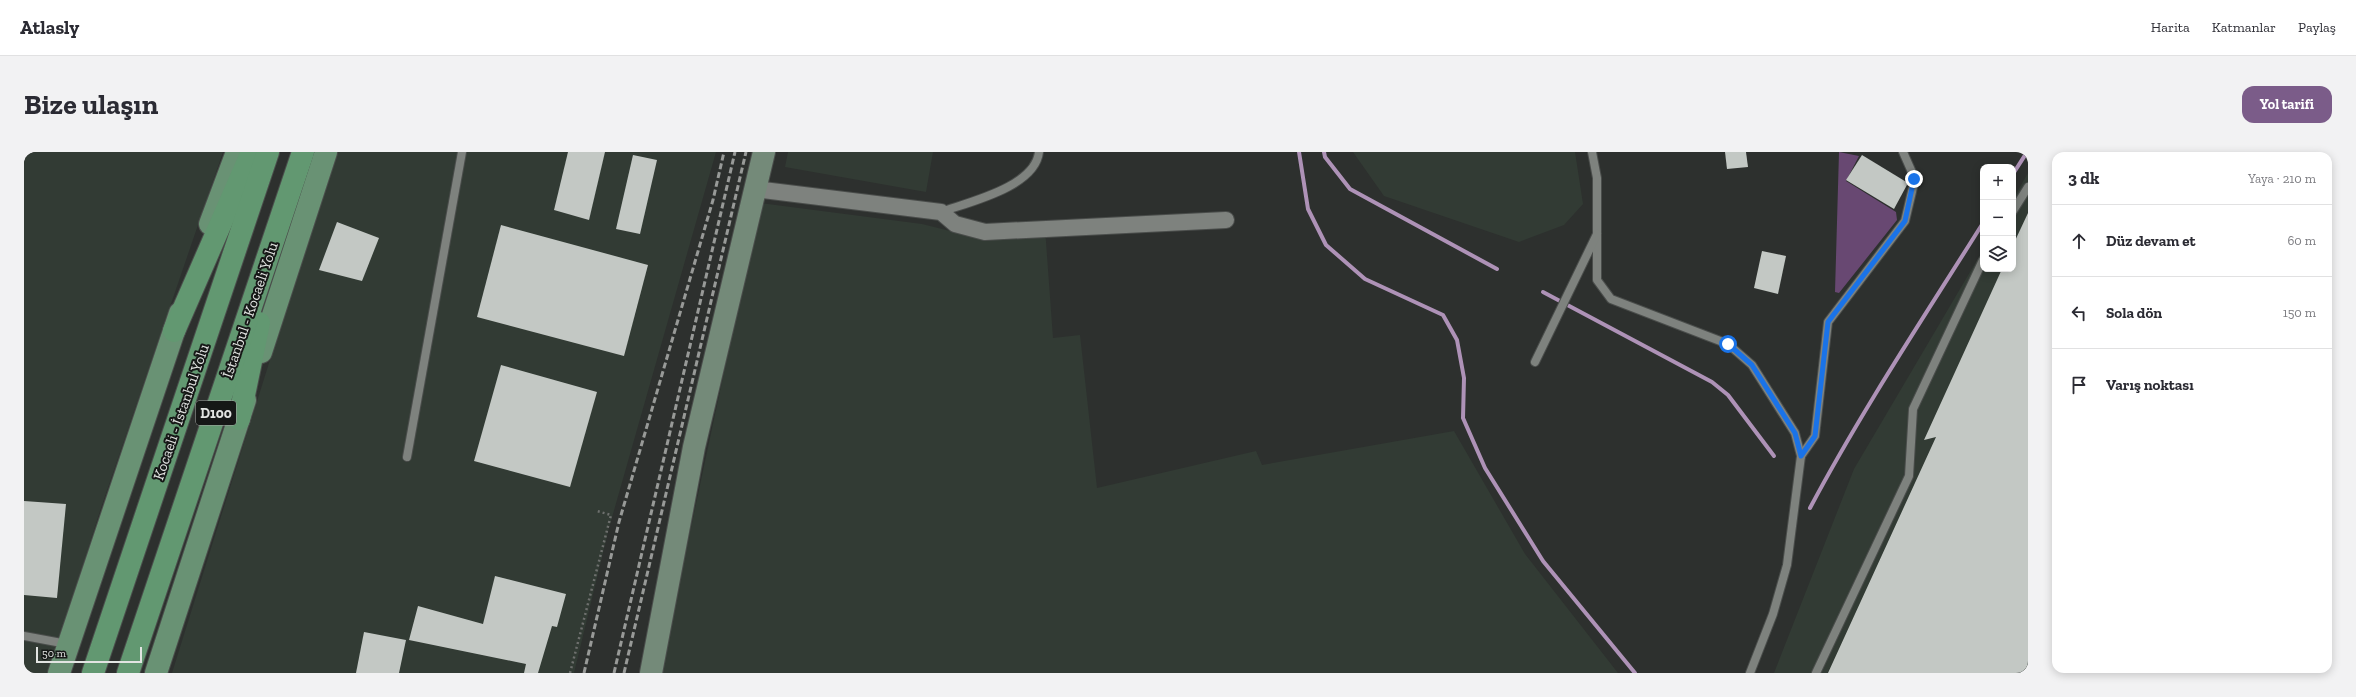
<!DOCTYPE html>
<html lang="tr">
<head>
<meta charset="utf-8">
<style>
  :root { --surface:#fff; --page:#f2f2f3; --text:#2b2b33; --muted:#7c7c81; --line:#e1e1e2; --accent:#7b5c89 }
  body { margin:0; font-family:"Zilla Slab",serif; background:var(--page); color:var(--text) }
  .controls { position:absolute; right:12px; top:12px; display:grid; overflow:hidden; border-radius:8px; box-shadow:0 2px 10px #0003 }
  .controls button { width:36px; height:36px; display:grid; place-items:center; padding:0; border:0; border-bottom:1px solid var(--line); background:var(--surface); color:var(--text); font:20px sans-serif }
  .scale { position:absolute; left:12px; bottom:10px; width:106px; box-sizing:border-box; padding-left:4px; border:2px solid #e2e4e2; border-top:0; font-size:11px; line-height:14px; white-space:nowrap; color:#e2e4e2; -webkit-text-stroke:3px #161817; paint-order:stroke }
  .stop { position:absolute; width:12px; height:12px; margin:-9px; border:3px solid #1a73e8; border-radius:50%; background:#fff }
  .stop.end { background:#1a73e8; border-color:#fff; box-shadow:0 1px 4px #0008 }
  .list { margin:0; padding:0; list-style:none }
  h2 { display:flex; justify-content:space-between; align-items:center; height:52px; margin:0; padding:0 16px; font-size:17px }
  h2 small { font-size:13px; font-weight:400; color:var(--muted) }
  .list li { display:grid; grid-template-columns:26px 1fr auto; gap:12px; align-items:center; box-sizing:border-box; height:72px; padding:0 16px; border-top:1px solid var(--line) }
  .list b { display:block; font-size:15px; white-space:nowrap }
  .list em { font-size:13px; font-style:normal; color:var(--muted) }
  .icon { flex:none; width:22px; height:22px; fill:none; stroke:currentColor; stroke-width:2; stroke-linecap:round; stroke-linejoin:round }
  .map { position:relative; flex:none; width:2004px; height:521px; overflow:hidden; border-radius:12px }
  header { display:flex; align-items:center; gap:24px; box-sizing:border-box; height:56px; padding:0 20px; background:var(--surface); border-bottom:1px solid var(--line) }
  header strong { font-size:19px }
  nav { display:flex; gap:22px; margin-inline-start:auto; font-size:14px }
  .intro { display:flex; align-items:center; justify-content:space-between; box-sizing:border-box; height:96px; padding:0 24px }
  h1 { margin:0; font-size:28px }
  .button { padding:10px 18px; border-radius:12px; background:var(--accent); color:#fff; font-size:14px; font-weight:700 }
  main { display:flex; gap:24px; padding:0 24px }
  aside { flex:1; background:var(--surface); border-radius:12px; box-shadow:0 2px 10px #0003 }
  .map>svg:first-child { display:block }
  .built { fill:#323b34 }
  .green { fill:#684872 }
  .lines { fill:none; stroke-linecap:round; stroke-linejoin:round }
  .stream { stroke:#ae92b7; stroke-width:4 }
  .building { fill:#c3c8c4 }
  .service-casing { stroke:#4a4d4b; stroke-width:10 }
  .minor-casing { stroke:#4a4d4b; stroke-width:18 }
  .secondary-casing { stroke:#4a4d4b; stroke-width:24 }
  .primary-casing { stroke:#4a4d4b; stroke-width:24 }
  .trunk-casing { stroke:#4a4d4b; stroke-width:24 }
  .path { stroke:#6e706e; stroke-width:2.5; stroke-dasharray:2 3; stroke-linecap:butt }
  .service { stroke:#7e827e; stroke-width:8 }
  .minor { stroke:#7e827e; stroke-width:16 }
  .secondary { stroke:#748a79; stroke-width:22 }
  .primary { stroke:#699274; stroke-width:22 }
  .trunk { stroke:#629871; stroke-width:22 }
  .rail { stroke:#989a98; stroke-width:3; stroke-dasharray:6 3; stroke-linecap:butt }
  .route { stroke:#1a73e8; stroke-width:5 }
  .labels { text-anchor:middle; stroke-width:4; stroke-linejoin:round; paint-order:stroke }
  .shield { fill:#161817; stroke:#a5a7a5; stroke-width:1 }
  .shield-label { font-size:14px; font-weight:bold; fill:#e2e4e2 }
  .street-label { font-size:15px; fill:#e2e4e2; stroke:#161817 }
</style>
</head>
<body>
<header>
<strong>Atlasly</strong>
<nav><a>Harita</a><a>Katmanlar</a><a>Paylaş</a></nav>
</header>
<div class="intro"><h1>Bize ulaşın</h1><a class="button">Yol tarifi</a></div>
<main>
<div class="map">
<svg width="2004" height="521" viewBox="0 0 2004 521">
  <rect width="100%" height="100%" fill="#2d302e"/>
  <g class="built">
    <polygon points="0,0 199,0 76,359 25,521 0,521"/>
    <polygon points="311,0 692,0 585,376 550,521 148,521"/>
    <polygon points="764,0 909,0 902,40 761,15"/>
    <polygon points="1329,0 1551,0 1559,52 1540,73 1495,90 1360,44"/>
    <polygon points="2004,21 2004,521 1750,521 1830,317 1959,98 1959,117 1989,117 1989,47"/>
    <polygon points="736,51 898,72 962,88 1021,76 1029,186 1056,183 1073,336 1232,299 1238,313 1430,279 1501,402 1594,521 636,521"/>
  </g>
  <polygon class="green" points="1815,0 1835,4 1822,29 1872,60 1873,68 1815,141 1811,140"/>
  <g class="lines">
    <g class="stream">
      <polyline points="1275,0 1284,57 1302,93 1341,127 1419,163 1433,188 1440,226 1439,266 1461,316 1519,409 1611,521"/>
      <polyline points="1300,0 1301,5 1326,37 1473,117"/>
      <polyline points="1989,22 2003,0"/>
      <polyline points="1519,140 1688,230 1704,243 1750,304"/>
      <path d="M1786,356C1838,258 1900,165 1959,71"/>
    </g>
  </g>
  <g class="building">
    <polygon points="544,0 581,0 565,68 530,58"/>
    <polygon points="1701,0 1722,0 1724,15 1703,17"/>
    <polygon points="609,3 633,8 616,82 592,77"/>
    <polygon points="1838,3 1884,31 1870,57 1822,28"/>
    <polygon points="2004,61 2004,521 1804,521 1912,285 1900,288 1978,117 1989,117 1989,93"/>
    <polygon points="313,70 355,86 338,129 295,118"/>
    <polygon points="477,73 624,113 600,204 453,165"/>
    <polygon points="1738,99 1762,104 1754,142 1730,136"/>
    <polygon points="477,213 573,240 546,335 450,309"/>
    <polygon points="0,349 42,352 33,446 0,443"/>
    <polygon points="471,424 542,442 533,475 528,474 514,521 500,521 502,512 385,488 394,454 459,472"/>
    <polygon points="340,480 382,488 375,521 332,521"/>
  </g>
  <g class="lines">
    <defs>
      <g id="service">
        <polyline points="1568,0 1573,26 1573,128 1587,147 1704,192 1728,213 1771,281 1777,304"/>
        <polyline points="1989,59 2004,35"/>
        <path d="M917,60C945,50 1011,35 1015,0"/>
        <polyline points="1511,210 1573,82"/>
        <polyline points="383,305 438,0"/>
        <polyline points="0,484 43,492"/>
        <polyline points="1726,521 1749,462 1763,413 1777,304 1791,284 1804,170 1881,69 1891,27 1879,0"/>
        <polyline points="1792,521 1885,324 1889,257 1959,108"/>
      </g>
      <polyline id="minor" points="731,37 917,60 931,72 961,80 1202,68"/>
      <polyline id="secondary" points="627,521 670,295 740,0"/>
      <g id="primary">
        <polyline points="186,72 213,0"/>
        <polyline points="237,200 302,0"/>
        <polyline points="35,521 156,161"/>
        <polyline points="132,521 221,248"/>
      </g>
      <g id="trunk">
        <polyline points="150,179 228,0"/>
        <polyline points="215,267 235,171"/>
        <polyline points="69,521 244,0"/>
        <polyline points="104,521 279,0"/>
      </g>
    </defs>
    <use href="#service" class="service-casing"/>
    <use href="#minor" class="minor-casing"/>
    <use href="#secondary" class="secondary-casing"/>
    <use href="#primary" class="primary-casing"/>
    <use href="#trunk" class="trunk-casing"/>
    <polyline class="path" points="546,521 587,363 573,359"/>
    <use href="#service" class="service"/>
    <use href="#minor" class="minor"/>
    <use href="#secondary" class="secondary"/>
    <use href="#primary" class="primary"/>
    <use href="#trunk" class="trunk"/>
    <g class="rail">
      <polyline points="560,521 595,370 689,48 700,0"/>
      <polyline points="590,521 711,0"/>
      <polyline points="600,521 722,0"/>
    </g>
  </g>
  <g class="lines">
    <polyline class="route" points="1704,192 1728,213 1771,281 1777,304 1791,284 1804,170 1881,69 1890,27"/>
  </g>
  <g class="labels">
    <rect class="shield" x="172" y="249" width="40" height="24" rx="3"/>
    <g class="shield-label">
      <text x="192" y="266">D100</text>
    </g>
    <g class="street-label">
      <text transform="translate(226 158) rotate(-71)" y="5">İstanbul - Kocaeli Yolu</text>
      <text transform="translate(157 260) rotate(-71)" y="5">Kocaeli - İstanbul Yolu</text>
    </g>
  </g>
</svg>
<div class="controls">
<button>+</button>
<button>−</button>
<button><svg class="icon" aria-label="layers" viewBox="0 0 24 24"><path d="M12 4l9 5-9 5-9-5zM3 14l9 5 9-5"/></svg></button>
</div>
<div class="scale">50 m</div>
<div class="stop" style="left:1704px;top:192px"></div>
<div class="stop end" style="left:1890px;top:27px"></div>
</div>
<aside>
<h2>3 dk<small>Yaya · 210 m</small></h2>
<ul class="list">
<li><svg class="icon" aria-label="ahead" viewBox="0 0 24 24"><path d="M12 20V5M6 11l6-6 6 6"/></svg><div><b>Düz devam et</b></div><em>60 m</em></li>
<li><svg class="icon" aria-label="left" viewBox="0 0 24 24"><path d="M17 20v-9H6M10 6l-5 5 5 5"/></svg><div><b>Sola dön</b></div><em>150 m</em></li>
<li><svg class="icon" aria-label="arrive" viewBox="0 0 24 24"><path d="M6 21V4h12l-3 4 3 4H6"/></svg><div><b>Varış noktası</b></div></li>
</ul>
</aside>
</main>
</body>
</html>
